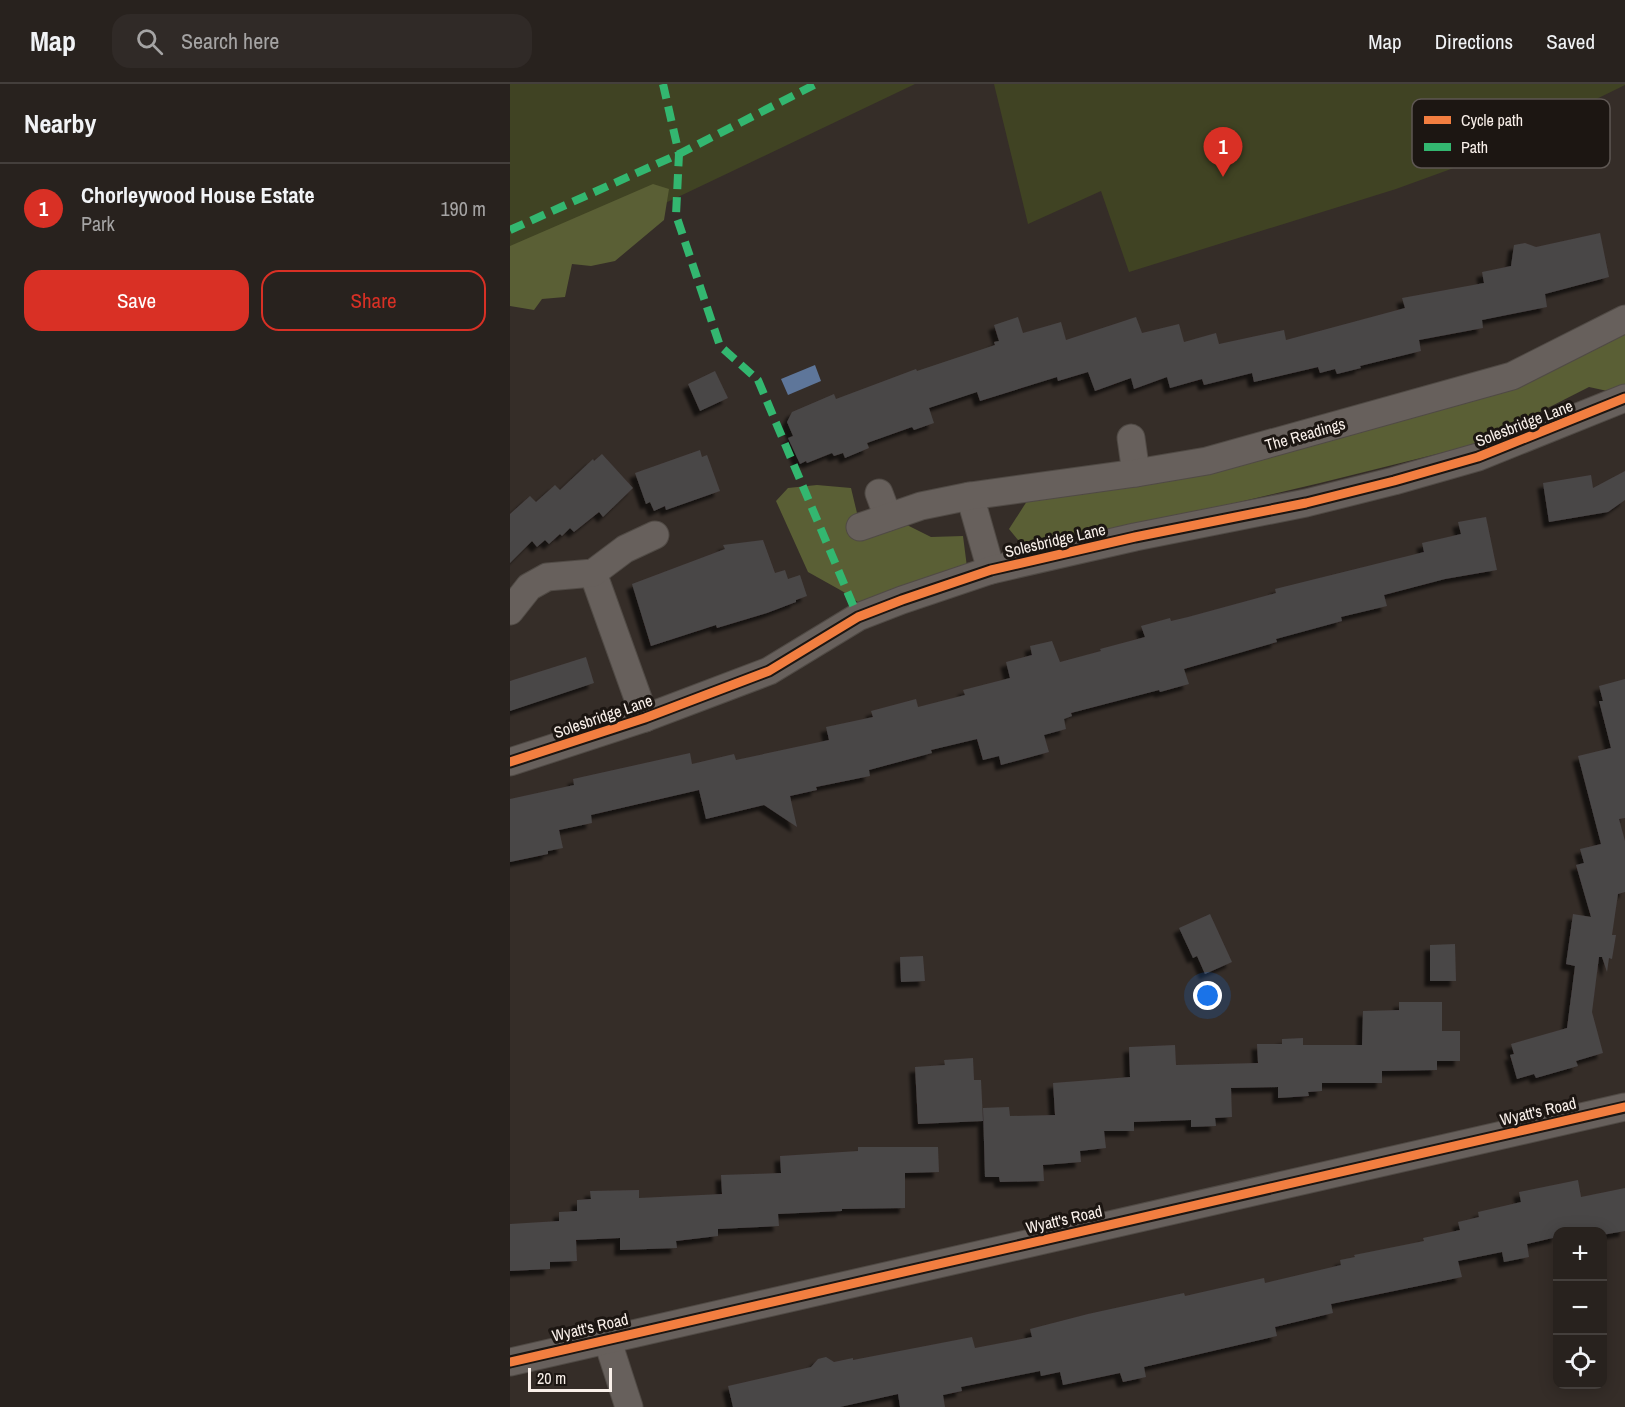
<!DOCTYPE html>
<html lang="en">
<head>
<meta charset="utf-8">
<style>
  :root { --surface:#28221e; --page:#302a27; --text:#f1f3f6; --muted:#a5a4a4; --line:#443f3c; --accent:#d93025 }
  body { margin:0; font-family:"Archivo Narrow",sans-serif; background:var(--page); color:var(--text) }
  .controls { position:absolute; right:18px; bottom:18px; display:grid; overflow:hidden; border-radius:12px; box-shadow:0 3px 15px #0003 }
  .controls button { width:54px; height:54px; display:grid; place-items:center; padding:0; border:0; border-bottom:2px solid var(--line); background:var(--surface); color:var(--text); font:30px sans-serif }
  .scale { position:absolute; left:18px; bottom:15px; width:84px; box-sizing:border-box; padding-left:6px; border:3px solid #f9f0ea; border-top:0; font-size:16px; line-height:21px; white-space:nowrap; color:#f9f0ea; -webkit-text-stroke:4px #1c1612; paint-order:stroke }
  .you { position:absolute; left:698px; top:912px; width:21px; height:21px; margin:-15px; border:4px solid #fff; border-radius:50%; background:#1a73e8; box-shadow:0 0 0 9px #1a73e833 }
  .badge { display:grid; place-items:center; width:39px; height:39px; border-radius:50%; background:var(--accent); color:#fff; font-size:20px; font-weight:700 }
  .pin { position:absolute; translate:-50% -50px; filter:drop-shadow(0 2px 3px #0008) }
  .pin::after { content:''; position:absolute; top:32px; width:21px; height:18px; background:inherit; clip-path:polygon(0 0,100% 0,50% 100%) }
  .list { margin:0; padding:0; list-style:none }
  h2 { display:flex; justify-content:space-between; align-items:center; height:78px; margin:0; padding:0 24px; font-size:26px }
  h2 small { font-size:20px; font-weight:400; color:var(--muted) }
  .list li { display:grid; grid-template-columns:39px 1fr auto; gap:18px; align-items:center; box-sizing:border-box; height:90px; padding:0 24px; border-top:2px solid var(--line) }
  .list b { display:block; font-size:22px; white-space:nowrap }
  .list p { margin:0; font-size:20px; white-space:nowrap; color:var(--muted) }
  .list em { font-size:20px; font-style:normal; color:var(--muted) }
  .actions { display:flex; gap:12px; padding:18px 24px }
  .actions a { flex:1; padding:14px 0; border:2px solid var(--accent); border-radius:18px; text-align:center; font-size:21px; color:var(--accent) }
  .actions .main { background:var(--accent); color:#fff }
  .icon { flex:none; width:33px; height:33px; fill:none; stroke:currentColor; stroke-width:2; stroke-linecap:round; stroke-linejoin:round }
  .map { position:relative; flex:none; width:1115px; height:1323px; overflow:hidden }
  header { display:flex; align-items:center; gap:36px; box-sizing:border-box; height:84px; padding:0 30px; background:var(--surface); border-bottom:2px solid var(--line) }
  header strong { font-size:28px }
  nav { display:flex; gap:33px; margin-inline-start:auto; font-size:21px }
  .search { width:420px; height:54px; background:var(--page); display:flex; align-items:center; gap:15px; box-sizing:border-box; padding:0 21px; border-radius:18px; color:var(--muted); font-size:22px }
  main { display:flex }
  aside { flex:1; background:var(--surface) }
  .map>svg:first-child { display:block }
  .green { fill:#404323 }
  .forest { fill:#5a5f35 }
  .water { fill:#5e769a }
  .building { fill:#4a4647; filter:url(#shadow) }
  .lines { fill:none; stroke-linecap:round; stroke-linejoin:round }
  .minor-casing { stroke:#504a45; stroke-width:29 }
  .minor { stroke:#67605c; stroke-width:27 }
  .quiet { stroke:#33b770; stroke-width:8; stroke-dasharray:15 8; stroke-linecap:butt }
  .cycleway-casing { stroke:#1c1612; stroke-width:13 }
  .cycleway { stroke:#f27e40; stroke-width:9 }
  .labels { text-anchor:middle; stroke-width:6; stroke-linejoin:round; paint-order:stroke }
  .street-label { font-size:16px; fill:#f9f0ea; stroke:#1c1612 }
  .key { fill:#1c1612; stroke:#5e5753; stroke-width:1.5 }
  .key-label { font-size:16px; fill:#f9f0ea }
</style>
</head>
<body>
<header>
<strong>Map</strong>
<div class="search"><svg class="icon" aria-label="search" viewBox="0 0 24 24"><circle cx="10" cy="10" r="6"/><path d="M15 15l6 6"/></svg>Search here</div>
<nav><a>Map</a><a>Directions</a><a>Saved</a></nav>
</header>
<main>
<aside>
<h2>Nearby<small></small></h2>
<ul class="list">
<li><span class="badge">1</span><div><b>Chorleywood House Estate</b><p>Park</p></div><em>190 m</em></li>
</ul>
<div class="actions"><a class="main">Save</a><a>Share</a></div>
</aside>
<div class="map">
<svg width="1115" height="1323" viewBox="0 0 1115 1323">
  <defs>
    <filter id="shadow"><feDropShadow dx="-5.5" dy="5.5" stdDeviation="1.5" flood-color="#0009"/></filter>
  </defs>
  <rect width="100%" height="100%" fill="#352d28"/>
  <g class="green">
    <polygon points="0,0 405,0 0,193"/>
    <polygon points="484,0 1115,0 1115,1 952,81 886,105 619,188 591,107 518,140"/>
  </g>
  <g class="forest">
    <polygon points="143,100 159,105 154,136 105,177 81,182 62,180 55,213 32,215 24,226 0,222 0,162"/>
    <polygon points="1115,244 1115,308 1102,308 1079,303 967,360 810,399 518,468 499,445 519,414 696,383"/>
    <polygon points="307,401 341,404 347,429 361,447 391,438 421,453 453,452 457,483 355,523 332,507 298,488 266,417 278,404"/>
  </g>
  <polygon class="water" points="305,281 311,297 278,311 271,295"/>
  <g class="building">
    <polygon points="1090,149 1099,193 1035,210 1037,223 972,236 973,244 909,256 911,267 850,282 851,284 827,290 825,285 810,289 808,283 744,298 742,289 694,301 692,295 660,304 657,293 624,305 621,294 585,307 578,288 548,297 547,293 470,317 467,308 419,324 424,339 404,346 402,343 357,359 359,364 335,374 333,369 324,372 322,369 297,379 296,377 290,380 278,354 283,352 277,338 282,328 324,310 326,315 406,285 407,287 485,261 484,258 489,257 484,241 508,233 513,249 551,238 556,256 626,233 632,249 669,240 674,258 706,249 709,260 774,246 776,256 895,224 892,214 974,199 972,188 1001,182 1004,161 1015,159 1026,163"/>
    <polygon points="205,287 218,314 190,327 178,300"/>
    <polygon points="190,366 192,373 197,371 210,407 156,426 155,422 144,427 140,418 136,420 125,389"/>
    <polygon points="92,370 123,404 93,433 89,428 64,448 60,444 52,452 50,450 39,460 35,456 27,463 22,457 0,479 0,430 20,412 26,418 45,401 50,406 83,375 84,377"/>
    <polygon points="1115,387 1115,416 1098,428 1039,438 1033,399 1081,391 1083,404"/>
    <polygon points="976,433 987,486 935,495 874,511 877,522 831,533 832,537 766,555 767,558 674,585 679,600 650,608 649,606 561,629 562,632 554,635 556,645 534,651 539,668 491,681 489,672 473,676 467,655 421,666 422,669 359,686 360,692 306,703 307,706 280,712 287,743 254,721 196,735 189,706 81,731 82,739 49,746 53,764 38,767 38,770 0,778 0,715 64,701 63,695 180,669 182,680 224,670 226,676 319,656 316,643 363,633 361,627 406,615 408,623 455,611 453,606 500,594 496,578 522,571 520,562 542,557 550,578 591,567 590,565 635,553 631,542 660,534 661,537 678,533 766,509 765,505 914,468 912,459 951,450 948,438"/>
    <polygon points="253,456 265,489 275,486 278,495 290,491 297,512 286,516 286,518 257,529 207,544 206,541 141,562 122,500 215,465 213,461"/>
    <polygon points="76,573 84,599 0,627 0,597"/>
    <polygon points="1115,595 1115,734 1109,735 1115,757 1115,808 1108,810 1102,851 1106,851 1102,875 1099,874 1097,888 1092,873 1089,873 1082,928 1093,969 1066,977 1068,982 1026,994 1024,990 1007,995 1000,971 1004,970 1001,960 1057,944 1065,882 1056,880 1063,830 1081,833 1066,781 1074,779 1070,765 1091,760 1068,672 1101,664 1089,617 1093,617 1089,602"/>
    <polygon points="700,830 722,878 695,890 687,872 683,874 669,844"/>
    <polygon points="945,860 946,897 920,897 920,861"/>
    <polygon points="413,872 415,897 391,898 390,873"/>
    <polygon points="889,918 932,918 932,947 950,947 950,977 927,977 927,986 872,987 872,999 812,999 812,1007 798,1008 799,1012 768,1014 768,1003 721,1004 722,1033 705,1034 706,1042 681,1043 681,1036 624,1038 624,1047 594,1047 596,1064 570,1067 571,1078 533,1081 534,1097 490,1098 489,1093 475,1093 473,1024 499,1023 500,1032 545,1031 543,999 620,993 619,963 665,961 666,981 748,979 747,960 772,960 772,955 793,954 793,961 852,961 853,927 889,926"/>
    <polygon points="463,974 464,996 471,996 473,1037 408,1040 405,983 435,981 434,976"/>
    <polygon points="348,1063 428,1063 429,1088 395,1089 395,1124 332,1125 332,1127 268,1130 269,1142 208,1145 208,1152 166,1157 167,1164 110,1166 110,1154 66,1156 67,1177 40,1178 40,1185 0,1187 0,1140 49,1137 49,1128 67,1127 67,1116 81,1115 80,1107 129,1106 129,1114 212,1110 211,1091 271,1089 270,1072 348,1067"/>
    <polygon points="1068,1096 1071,1113 1115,1104 1115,1147 1092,1151 1092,1148 1047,1148 1047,1153 1017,1160 1019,1173 994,1178 992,1168 948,1177 952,1193 821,1220 823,1229 765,1243 767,1252 634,1283 636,1293 613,1298 610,1289 553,1301 550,1288 531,1292 530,1287 451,1303 452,1307 433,1311 435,1323 390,1323 388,1310 330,1323 223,1323 218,1302 301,1283 308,1275 316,1273 324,1278 343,1274 343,1276 462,1253 465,1264 522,1253 520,1245 578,1230 674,1209 675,1212 754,1194 755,1199 831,1181 830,1176 845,1173 844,1171 914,1157 913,1154 950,1146 948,1138 969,1133 968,1128 1011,1118 1009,1108"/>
  </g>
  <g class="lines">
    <defs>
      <g id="minor">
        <polyline points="621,354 626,389"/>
        <polyline points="369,409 378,433"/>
        <polyline points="460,412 481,486"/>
        <polyline points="350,443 411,422 460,412 626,389 697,377 1002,292 1115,235"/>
        <polyline points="83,489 135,634"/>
        <polyline points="0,527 19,503 37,493 83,489 115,465 145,451"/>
        <polyline points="0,678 135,634 259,587 348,533 392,516 481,486 625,453 796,419 884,397 968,373 1115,314"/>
        <polyline points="97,1255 119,1323"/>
        <polyline points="0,1278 1115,1023"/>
      </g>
    </defs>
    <use href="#minor" class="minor-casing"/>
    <use href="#minor" class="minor"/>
    <g class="quiet">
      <polyline points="153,0 169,70 166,131 210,262 248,296 348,533"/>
      <polyline points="0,146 169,70 306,0"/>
    </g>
    <defs>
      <g id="cycleway">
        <polyline points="0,678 135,634 259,587 348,533 392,516 481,486 625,453 796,419 884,397 968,373 1115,314"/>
        <polyline points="0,1278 1115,1023"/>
      </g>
    </defs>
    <use href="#cycleway" class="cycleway-casing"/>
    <use href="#cycleway" class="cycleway"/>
  </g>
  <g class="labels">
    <g class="street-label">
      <text transform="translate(1014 339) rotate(-21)" y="6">Solesbridge Lane</text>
      <text transform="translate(795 350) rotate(-16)" y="6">The Readings</text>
      <text transform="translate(545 456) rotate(-13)" y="6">Solesbridge Lane</text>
      <text transform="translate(93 632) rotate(-19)" y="6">Solesbridge Lane</text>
      <text transform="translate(1028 1027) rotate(-13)" y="6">Wyatt's Road</text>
      <text transform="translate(554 1135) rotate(-13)" y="6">Wyatt's Road</text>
      <text transform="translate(80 1243) rotate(-13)" y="6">Wyatt's Road</text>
    </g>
  </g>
  <rect x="902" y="15" width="198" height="69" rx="9" class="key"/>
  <rect x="914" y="32" width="27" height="8" fill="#f27e40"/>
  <rect x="914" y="59" width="27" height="8" fill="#33b770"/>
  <g class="key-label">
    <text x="951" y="42">Cycle path</text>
    <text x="951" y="69">Path</text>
  </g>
</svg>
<div class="controls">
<button>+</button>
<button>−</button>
<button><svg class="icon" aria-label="locate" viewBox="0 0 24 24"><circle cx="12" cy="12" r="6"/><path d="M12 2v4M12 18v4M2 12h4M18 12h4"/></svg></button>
</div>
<div class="scale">20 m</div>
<div class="you"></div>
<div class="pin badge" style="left:713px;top:93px">1</div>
</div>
</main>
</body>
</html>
